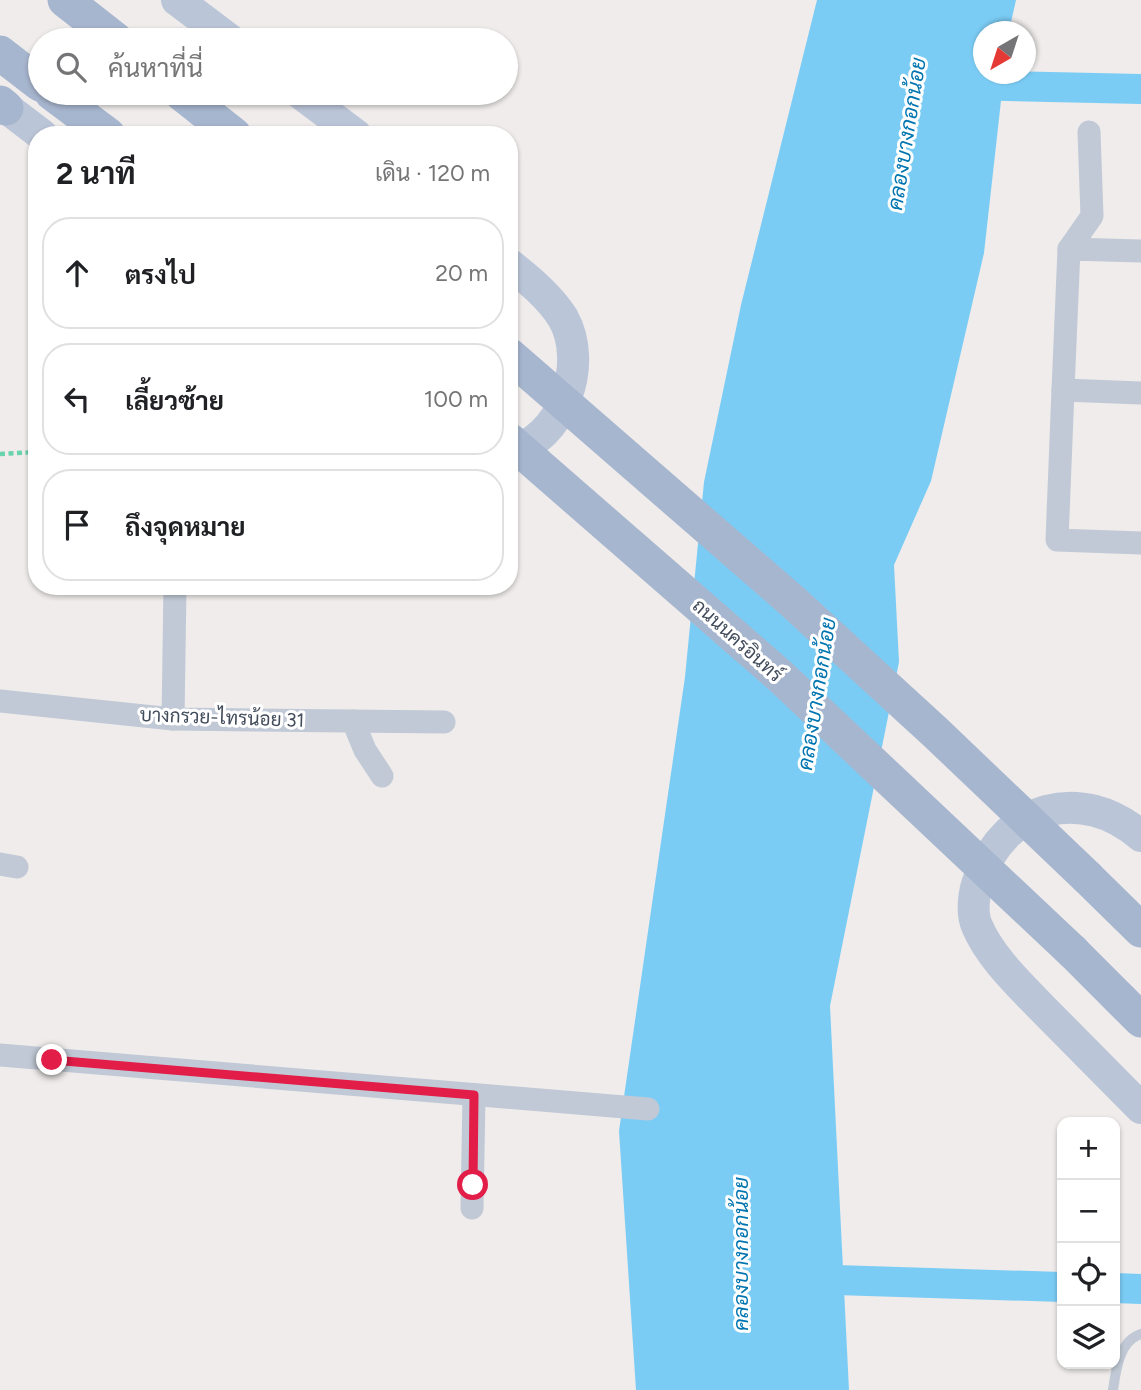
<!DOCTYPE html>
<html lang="th">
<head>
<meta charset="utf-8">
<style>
  :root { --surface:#fff; --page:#f2f2f2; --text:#202124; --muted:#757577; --line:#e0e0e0 }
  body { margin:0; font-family:Figtree,Sarabun,sans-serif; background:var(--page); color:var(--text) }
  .controls { position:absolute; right:21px; bottom:21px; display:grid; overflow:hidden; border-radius:14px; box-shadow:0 2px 5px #0004 }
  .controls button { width:63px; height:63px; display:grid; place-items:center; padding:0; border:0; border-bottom:2px solid var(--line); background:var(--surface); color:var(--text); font:35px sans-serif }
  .compass { position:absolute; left:973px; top:21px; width:63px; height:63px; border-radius:50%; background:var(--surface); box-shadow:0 2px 5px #0004; rotate:219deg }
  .stop { position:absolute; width:21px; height:21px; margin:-16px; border:5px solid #e11d48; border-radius:50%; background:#fff }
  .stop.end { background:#e11d48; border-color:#fff; box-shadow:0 2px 7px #0008 }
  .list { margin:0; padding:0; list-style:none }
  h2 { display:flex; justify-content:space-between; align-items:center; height:91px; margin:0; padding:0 28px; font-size:30px }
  h2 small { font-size:23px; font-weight:400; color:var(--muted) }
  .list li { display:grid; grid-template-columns:46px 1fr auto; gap:21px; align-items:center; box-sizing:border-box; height:112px; margin:0 14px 14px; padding:0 14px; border:2px solid var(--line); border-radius:28px }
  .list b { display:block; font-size:26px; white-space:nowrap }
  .list em { font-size:23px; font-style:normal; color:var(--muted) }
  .icon { flex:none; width:38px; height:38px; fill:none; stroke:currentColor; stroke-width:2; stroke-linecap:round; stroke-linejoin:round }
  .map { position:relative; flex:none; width:1141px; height:1390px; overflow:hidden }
  .search { position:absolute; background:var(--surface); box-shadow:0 2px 5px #0004; left:28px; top:28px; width:490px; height:77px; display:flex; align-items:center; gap:18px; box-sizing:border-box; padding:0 24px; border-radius:38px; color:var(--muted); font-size:26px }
  .panel { position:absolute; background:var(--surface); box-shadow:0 2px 5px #0004; left:28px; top:126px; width:490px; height:469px; border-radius:28px }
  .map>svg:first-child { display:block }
  .water { fill:#7bccf5 }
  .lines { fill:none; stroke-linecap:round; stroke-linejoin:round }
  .canal { stroke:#7bccf5; stroke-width:30 }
  .path { stroke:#68d4ad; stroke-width:4.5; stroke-dasharray:5 3.5; stroke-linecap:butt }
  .service { stroke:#c0c9d5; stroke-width:10 }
  .minor { stroke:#c0c9d5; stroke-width:23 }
  .secondary { stroke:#bbc5d8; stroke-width:32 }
  .primary { stroke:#a7b6cf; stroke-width:35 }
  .primary-bridge { stroke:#a7b6cf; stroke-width:35 }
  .route { stroke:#e11d48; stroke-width:9 }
  .labels { text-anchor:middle; stroke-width:6; stroke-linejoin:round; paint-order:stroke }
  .street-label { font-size:19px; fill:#424c5b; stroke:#fff }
  .water-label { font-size:21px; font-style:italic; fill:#0075b0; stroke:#fff }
</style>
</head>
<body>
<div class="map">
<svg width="1141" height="1390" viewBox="0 0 1141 1390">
  <rect width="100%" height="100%" fill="#efeceb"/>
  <polygon class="water" points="817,0 1016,0 1009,31 984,32 984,74 1004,74 984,253 931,481 894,565 899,662 830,1006 849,1390 636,1390 619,1131 685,677 704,482 741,305"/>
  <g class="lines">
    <g class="canal">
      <polyline points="963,85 1141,89"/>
      <polyline points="804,1279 1062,1287"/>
      <polyline points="1115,1288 1141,1289"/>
    </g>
    <polyline class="path" points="0,454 37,452"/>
    <path class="service" d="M1113,1390C1116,1370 1119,1341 1141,1334"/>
    <g class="minor">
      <polyline points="1069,249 1092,216 1089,132"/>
      <polyline points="1063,390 1069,249 1141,251"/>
      <polyline points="1141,393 1063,390 1057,540 1141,543"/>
      <polyline points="0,701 173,719 444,722"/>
      <polyline points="173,719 175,586"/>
      <polyline points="353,721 365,750 382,776"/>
      <polyline points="0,864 17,867"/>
      <polyline points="0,1055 648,1109"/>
      <polyline points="472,1208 474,1095"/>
    </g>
    <g class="secondary">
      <polyline points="177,0 230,40"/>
      <polyline points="300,93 356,135"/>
      <polyline points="0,103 42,135"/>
      <path d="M509,264C528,279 550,297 563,318C589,364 563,439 509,452"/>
      <path d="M1141,836C1082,785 1005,805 979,879C974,891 971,913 977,926C990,957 1020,985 1043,1009C1076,1042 1108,1075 1141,1108"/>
    </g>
    <g class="primary">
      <polyline points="65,0 116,40"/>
      <polyline points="0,53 40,84"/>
      <polyline points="52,93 108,135"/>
      <polyline points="181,93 234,135"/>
      <polyline points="0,103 6,108"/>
      <polyline points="1087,877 1141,930"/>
      <polyline points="1073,952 1141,1020"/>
    </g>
    <g class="primary-bridge">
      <polyline points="509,355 792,601 935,732 1087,877"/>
      <polyline points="509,440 780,676 1073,952"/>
    </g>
  </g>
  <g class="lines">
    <polyline class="route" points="52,1060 474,1095 473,1185"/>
  </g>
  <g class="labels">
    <g class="street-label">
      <text transform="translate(738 640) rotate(42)" y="7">ถนนนครอินทร์</text>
      <text transform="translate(222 717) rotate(2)" y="7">บางกรวย-ไทรน้อย 31</text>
    </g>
    <g class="water-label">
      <text transform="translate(907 134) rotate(-81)" y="7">คลองบางกอกน้อย</text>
      <text transform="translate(817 694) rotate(-81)" y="7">คลองบางกอกน้อย</text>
      <text transform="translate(741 1254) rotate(-90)" y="7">คลองบางกอกน้อย</text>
    </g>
  </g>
</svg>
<div class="controls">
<button>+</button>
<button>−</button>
<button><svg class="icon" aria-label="locate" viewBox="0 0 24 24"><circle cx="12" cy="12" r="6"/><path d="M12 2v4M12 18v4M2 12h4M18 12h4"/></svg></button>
<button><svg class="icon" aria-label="layers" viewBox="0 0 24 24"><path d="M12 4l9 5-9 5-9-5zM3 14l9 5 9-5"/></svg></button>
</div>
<svg class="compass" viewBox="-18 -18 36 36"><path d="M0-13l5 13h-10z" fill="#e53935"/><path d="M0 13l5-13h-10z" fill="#757577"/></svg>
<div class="stop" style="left:473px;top:1185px"></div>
<div class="stop end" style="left:52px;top:1060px"></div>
<div class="search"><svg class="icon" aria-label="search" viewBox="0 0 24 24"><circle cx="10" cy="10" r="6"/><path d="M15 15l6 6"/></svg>ค้นหาที่นี่</div>
<section class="panel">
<h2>2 นาที<small>เดิน · 120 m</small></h2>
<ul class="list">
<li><svg class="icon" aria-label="ahead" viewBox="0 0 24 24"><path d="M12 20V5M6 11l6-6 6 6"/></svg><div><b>ตรงไป</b></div><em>20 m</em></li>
<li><svg class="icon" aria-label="left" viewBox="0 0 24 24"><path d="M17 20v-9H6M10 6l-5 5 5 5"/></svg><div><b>เลี้ยวซ้าย</b></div><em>100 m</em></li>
<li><svg class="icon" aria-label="arrive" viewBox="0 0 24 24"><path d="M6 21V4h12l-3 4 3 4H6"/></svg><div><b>ถึงจุดหมาย</b></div></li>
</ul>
</section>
</div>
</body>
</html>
